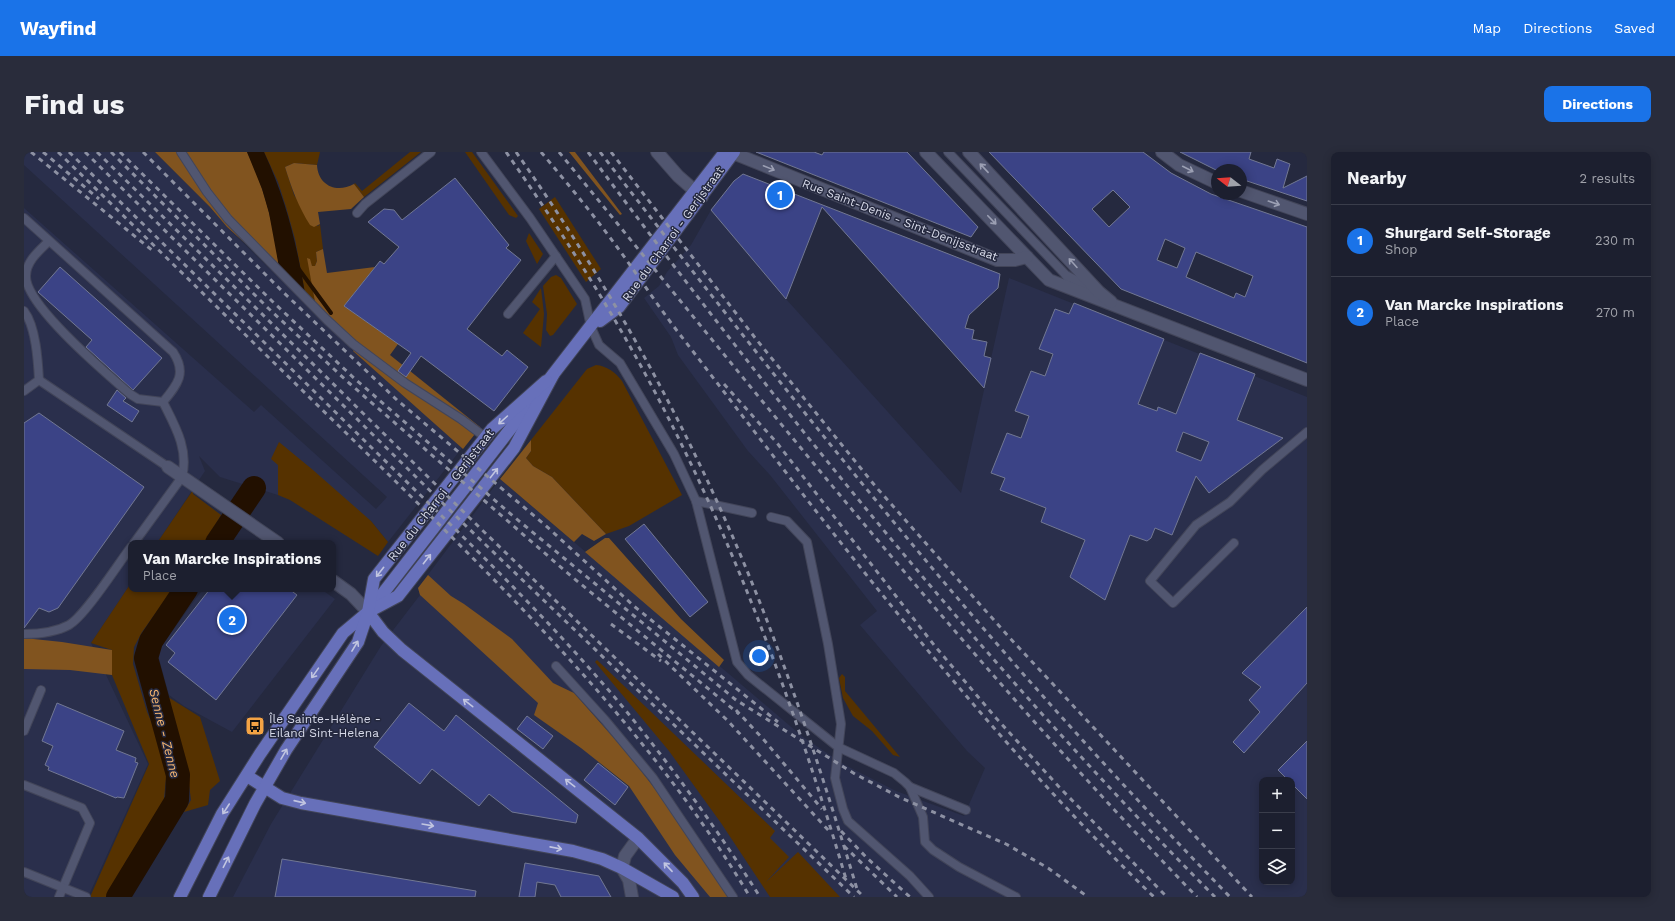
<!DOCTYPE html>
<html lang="en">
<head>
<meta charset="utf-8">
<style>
  :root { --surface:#1c1f2f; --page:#292c3b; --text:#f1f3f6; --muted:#a0a2aa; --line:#3a3d4b; --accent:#1a73e8 }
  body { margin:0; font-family:"Work Sans",sans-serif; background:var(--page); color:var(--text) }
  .controls { position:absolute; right:12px; bottom:12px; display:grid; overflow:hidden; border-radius:8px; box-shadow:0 2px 10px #0003 }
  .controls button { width:36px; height:36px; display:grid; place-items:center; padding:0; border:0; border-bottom:1px solid var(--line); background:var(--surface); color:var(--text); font:20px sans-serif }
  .compass { position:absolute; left:1187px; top:12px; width:36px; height:36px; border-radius:50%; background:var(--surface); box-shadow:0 2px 10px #0003; rotate:287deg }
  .you { position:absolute; left:735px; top:504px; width:14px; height:14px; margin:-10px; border:3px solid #fff; border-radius:50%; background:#1a73e8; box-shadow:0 0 0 6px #1a73e833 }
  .badge { display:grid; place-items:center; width:26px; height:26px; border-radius:50%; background:var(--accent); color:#fff; font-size:13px; font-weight:700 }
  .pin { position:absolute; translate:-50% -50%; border:2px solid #fff; box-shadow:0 1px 4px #0006 }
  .popup { position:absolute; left:104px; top:388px; width:208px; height:52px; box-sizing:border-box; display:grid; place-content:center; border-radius:8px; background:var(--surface); filter:drop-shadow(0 1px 3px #0005); font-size:13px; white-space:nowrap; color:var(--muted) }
  .popup b { font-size:15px; color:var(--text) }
  .popup::after { content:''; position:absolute; left:50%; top:100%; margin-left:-8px; border:8px solid transparent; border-top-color:var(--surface) }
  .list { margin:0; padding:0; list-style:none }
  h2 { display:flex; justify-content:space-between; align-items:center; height:52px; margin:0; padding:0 16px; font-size:17px }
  h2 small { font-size:13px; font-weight:400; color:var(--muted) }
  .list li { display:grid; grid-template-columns:26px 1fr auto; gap:12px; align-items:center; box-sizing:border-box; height:72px; padding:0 16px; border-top:1px solid var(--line) }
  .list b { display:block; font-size:15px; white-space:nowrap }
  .list p { margin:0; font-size:13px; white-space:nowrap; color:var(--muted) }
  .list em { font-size:13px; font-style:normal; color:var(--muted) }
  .icon { flex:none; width:22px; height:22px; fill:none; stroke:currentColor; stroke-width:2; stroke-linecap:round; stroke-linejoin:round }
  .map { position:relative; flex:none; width:1283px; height:745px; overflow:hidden; border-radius:8px }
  header { display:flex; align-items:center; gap:24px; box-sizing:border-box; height:56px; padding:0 20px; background:var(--accent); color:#fff }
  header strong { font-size:19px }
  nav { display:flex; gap:22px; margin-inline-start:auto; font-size:14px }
  .intro { display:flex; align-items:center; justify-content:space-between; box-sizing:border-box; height:96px; padding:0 24px }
  h1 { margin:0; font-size:28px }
  .button { padding:10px 18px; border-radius:8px; background:var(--accent); color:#fff; font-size:14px; font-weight:700 }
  main { display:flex; gap:24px; padding:0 24px }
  aside { flex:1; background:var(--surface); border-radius:8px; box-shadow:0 2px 10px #0003 }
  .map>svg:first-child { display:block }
  .built { fill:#2a2f4c; fill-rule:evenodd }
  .green { fill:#563200 }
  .forest { fill:#81541f }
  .water { fill:#221000 }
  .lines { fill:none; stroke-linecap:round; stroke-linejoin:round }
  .stream { stroke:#221000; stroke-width:4 }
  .river { stroke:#221000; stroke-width:24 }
  .building { fill:#3b4386; stroke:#727893; fill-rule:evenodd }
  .lane-casing { stroke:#424559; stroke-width:10 }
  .street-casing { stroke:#424559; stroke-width:14 }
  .secondary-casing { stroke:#424559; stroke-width:14 }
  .primary-casing { stroke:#424559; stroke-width:14 }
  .lane { stroke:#515670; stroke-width:8 }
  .street { stroke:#515670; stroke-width:12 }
  .secondary { stroke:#515670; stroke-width:12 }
  .primary { stroke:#6770ba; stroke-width:12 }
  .rail { stroke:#8d91a3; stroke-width:3; stroke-dasharray:5 5; stroke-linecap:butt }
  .oneway { stroke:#9b9fb3 }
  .oneway2 { stroke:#c1c5e0 }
  .labels { text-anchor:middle; stroke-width:3; stroke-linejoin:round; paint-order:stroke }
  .street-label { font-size:12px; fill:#d7dae9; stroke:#25293f }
  .poi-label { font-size:12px; fill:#d7dae9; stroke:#25293f; text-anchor:start }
  .water-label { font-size:13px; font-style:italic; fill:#f5b570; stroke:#25293f }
</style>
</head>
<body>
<header>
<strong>Wayfind</strong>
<nav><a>Map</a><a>Directions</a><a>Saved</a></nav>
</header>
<div class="intro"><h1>Find us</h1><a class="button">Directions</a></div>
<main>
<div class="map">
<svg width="1283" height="745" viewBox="0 0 1283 745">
  <rect width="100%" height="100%" fill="#25293f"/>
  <g class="built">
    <polygon points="0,0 131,0 186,55 203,75 329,199 438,296 364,390 347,369 254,313 254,343 196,325 175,304 181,319 133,391 107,391 107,431 67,491 124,612 64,745 0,745 0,56 230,260 237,253 352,357 363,345 0,13"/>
    <path d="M687,58L762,147L937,341L985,126L1283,245V745H209L247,672L357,494L396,443L394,436L476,327L779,585L821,613L872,639L940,664L961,616L943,599L836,473L853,459L746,323L724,299L654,203L647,185L620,146L635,134L643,120L667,93ZM1238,628H1268V730H1238Z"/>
    <polygon points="179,437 297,437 311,447 208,580 160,554 145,543 133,500"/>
  </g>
  <g class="green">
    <polygon points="240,0 296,0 293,13 270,11 261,15 270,43 276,52 284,68 294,74 296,72 299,97 292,100 293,109 291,114 288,114 284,106 291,150 281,141 271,87 262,55 254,30"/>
    <polygon points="386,0 397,0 340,45 330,32 331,31 338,39"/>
    <polygon points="441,0 448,0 494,64 492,66 485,63"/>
    <polygon points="531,45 577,117 562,130 515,57"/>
    <polygon points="505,81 519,102 513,112 502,89"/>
    <polygon points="532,123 537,126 553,152 529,183 526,184 522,178 523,162 519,134 527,125"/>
    <polygon points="517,136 520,162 517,195 499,181 516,157 508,150"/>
    <path d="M572,213C583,214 591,220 598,229L658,343L605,374L582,382L528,325L509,314L502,306L507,299V288L563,217Z"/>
    <polygon points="255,290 289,318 347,369 364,390 354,404 266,348 254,343 254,313 247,307"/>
    <polygon points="169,338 169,342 197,363 181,391 133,391"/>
    <polygon points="107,431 107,437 149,437 118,480 110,495 109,512 123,560 144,608 139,656 102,709 86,745 66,745 125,612 88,523 88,498 67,491"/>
    <polygon points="132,504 144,545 176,565 196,629 186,638 184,653 160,660 167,648 164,625 156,597 126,505"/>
    <polygon points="573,508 751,679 746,686 765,705 742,730 774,700 816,745 746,745 697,671 645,599 571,510"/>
    <polygon points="818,522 821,525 821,539 876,605 869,603 848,579 829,564 819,546 815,526"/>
  </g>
  <g class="forest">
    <polygon points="131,0 153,0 199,67 223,93 203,75 186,55"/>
    <path d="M161,0H223C241,36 250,75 255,115L198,56Z"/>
    <polygon points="545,0 551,0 598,62 596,63"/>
    <path d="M270,11L293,13C294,33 312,42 330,32L340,45L327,57L294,60L296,72L290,75L286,73C275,56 267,35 261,15Z"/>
    <polygon points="299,97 303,121 351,115 320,154 374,192 366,203 456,275 455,276 397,239 330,188 291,150 283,106 286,107 288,114 291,114 293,109 292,100"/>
    <polygon points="331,196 437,270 451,282 439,297 329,199"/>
    <polygon points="507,288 507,299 502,306 509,314 528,325 582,382 570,389 558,382 550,390 476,327"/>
    <polygon points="581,386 585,386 657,467 700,508 695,515 561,400"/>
    <polygon points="404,423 427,444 440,452 488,487 529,531 550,541 604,602 638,646 673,696 704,745 686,745 651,703 605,634 557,596 510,563 514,551 396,443 394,436"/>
    <polygon points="0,486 38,490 88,498 88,523 46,518 0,517"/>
  </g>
  <path class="water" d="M223,0H240C262,48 272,89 281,141L255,115L245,61L238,37Z"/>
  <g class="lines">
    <polyline class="stream" points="274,116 307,161"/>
    <g class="river">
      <polyline points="193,391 230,336"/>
      <polyline points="94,745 153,648 154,623 122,506 127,489 162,437"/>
    </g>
  </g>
  <g class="building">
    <polygon points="732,0 790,0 798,3 800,0 883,0 954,75 947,85"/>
    <path d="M965,0H1119L1147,21L1187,42L1283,75V211L1097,137ZM1089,38L1106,55L1085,75L1068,57ZM1141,87L1161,96L1153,116L1133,108ZM1172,100L1229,124L1221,145L1212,141L1210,146L1162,125Z"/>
    <polygon points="1156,0 1227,0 1225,7 1250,16 1253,7 1266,12 1259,36 1283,24 1283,49 1217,27 1217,18 1192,18"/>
    <polygon points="719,22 976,122 974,136 945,163 941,176 950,178 948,187 963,190 960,204 967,206 960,236 798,55 762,147 687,58 710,29"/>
    <polygon points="431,26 485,93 482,96 497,108 443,177 478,204 483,198 504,215 470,259 397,204 382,225 374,219 387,201 320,154 356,109 360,112 375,95 344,70 360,57 370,58 378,68"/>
    <polygon points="36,115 138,206 109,238 62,195 68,188 14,140"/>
    <path d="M1050,151L1140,187L1114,252L1133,259L1134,255L1152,262L1176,201L1231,222L1213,268L1259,286L1185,341L1172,324L1148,383L1131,376L1127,386L1123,389L1106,383L1081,448L1046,425L1061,388L1017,370L1022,356L976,338L981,326L967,321L983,281L997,286L1005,264L991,259L1007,219L1021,224L1029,202L1015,197L1031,157L1045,162ZM1159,280L1185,290L1177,309L1152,299Z"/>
    <polygon points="93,238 102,246 99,249 115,259 108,270 83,253"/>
    <polygon points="15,261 120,335 34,456 25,460 15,456 0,476 0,271"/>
    <polygon points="620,372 684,450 666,465 601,387"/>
    <polygon points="186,437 265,437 273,443 192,548 144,510 151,501 142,493"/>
    <polygon points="1283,455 1283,531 1220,601 1209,590 1236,560 1225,548 1237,535 1218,521"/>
    <polygon points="33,551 100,579 92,598 112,606 111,610 114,611 100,646 93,645 92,646 24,618 25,615 21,613 29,594 18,589"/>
    <polygon points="385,551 420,579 432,563 554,663 552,671 488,660 465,642 455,654 408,617 396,632 350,595"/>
    <polygon points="503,564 529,584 519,597 493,577"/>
    <polygon points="1283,589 1283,647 1268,632 1268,628 1264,628 1254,618"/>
    <polygon points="574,611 604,635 591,653 560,628"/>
    <polygon points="258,707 452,739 451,745 251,745"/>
    <polygon points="501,711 575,724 587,745 537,745 531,733 513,730 511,745 495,745"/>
  </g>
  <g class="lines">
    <defs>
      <g id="lane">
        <polyline points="157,0 183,40 204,67 303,168 329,192 381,231 437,267 461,285"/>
        <polyline points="457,0 506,66 561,147 567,175 575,193 596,211 650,302 672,349 713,510 724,523 814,595 870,621 881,630 886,635 899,665 901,690 909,698 935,715 992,745"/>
        <polyline points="924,0 1040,121 1053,138"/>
        <polyline points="333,61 341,52 407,0"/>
        <path d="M0,66L149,200C163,221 154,232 139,250L114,247L106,242C83,222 1,153 2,124C2,109 16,98 25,89"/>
        <polyline points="1042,123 1067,136"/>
        <path d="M0,159C12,175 14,209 15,228L0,239"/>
        <polyline points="484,162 532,104"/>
        <polyline points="15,228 144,315"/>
        <polyline points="672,349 728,361"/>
        <polyline points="747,365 763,369 783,390 804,492 817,572 811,626 819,657 824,669 886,724 905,745"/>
        <path d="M110,391L158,325C165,297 151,274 139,250"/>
        <polyline points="1210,391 1149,451 1126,429 1172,373 1206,350 1238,318 1283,280"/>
        <path d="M0,482C15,482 32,480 45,473C61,464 94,412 107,395"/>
        <polyline points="532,514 581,568 629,626 709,745"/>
        <polyline points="0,579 17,538"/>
        <polyline points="0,633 58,656 66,671 35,745"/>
        <polyline points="886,635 942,658"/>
        <polyline points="0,720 62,745"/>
      </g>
      <g id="street">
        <polyline points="633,0 654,24 678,45"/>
        <polyline points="1138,0 1155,13 1193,31"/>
        <polyline points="1217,39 1283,62"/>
        <polyline points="144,315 254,391"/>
        <polyline points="309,429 327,442 344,460"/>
        <polyline points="608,745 605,728 598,716 601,704 614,686"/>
      </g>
      <g id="secondary">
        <polyline points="902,0 1025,128 1283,228"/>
        <polyline points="945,0 1075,140 1087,150"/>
        <polyline points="709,1 973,108 991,108 1003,105"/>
      </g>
      <g id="primary">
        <polyline points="576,169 595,155 710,0"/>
        <polyline points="524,229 701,0"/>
        <polyline points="346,458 508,249"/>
        <polyline points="344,460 359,480 378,498 614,686 659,731 669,745"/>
        <polyline points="223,624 258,646 277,651 549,699 578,707 598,716 649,745"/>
        <polyline points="156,745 198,662 236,602 319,481 344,460 374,444 490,296 529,223"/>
        <polyline points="185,745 231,652 262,598 334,490 344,460 350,427 468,277 522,229"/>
      </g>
    </defs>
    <use href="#lane" class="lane-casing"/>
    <use href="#street" class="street-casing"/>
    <use href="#secondary" class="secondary-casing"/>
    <use href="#primary" class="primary-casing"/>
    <use href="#lane" class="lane"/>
    <use href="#street" class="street"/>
    <use href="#secondary" class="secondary"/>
    <use href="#primary" class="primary"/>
    <g class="rail">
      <polyline points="7,0 129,99"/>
      <polyline points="19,0 75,47"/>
      <path d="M34,0C142,105 249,210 357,315C492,448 628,581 726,745"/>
      <path d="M45,0C147,99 248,198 349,297C434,380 522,463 598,554C648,615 694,678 736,745"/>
      <polyline points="61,0 441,373 830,745"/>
      <polyline points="73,0 456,376 840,745"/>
      <polyline points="87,0 244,156 325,231 547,424 715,562"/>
      <polyline points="96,0 249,150 331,227 489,364 712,548 831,622 877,646 982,692 1024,716 1064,745"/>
      <polyline points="119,0 258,139 373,248 521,373 611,455 754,570"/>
      <path d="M482,0C531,70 577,141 618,216C706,377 770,551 822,727"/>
      <path d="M492,0C575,118 646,242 704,374C756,492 796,614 833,737"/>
      <path d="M517,0C543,31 569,62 593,95C616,126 637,159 661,189C809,382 955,576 1130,745"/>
      <path d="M535,0C742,253 945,510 1173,745"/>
      <path d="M564,0C758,260 961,514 1191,745"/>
      <path d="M576,0C688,145 801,289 919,429C1011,538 1107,643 1206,745"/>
      <polyline points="587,0 732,187 852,335 984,484 1228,745"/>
      <polyline points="700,232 753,291 910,493 972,566 1037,637 1143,745"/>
      <polyline points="587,472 637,509"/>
      <polyline points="634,502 704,569 805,679"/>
      <polyline points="712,558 740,588 798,657"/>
      <polyline points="817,679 843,706 886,745"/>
      <polyline points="820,694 873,745"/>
    </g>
  </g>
  <defs><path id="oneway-shaft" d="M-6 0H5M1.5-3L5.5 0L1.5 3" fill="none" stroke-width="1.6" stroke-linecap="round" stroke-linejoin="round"/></defs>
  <g class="oneway">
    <use href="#oneway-shaft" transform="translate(745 16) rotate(22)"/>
    <use href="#oneway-shaft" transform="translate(960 16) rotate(-133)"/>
    <use href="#oneway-shaft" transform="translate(1164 17) rotate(27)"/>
    <use href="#oneway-shaft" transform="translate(1250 51) rotate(19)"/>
    <use href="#oneway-shaft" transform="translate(968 68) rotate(46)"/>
    <use href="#oneway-shaft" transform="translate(1049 111) rotate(-132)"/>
  </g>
  <g class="oneway2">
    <use href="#oneway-shaft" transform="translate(479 268) rotate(138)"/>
    <use href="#oneway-shaft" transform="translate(470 321) rotate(-52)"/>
    <use href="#oneway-shaft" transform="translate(403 407) rotate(-52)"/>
    <use href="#oneway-shaft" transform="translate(356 420) rotate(128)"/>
    <use href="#oneway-shaft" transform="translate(331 494) rotate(-59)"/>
    <use href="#oneway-shaft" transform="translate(291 521) rotate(125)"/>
    <use href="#oneway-shaft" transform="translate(444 551) rotate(-142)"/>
    <use href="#oneway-shaft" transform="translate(260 602) rotate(-60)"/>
    <use href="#oneway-shaft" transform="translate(546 631) rotate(-142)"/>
    <use href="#oneway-shaft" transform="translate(276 650) rotate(13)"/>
    <use href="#oneway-shaft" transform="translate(202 657) rotate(123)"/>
    <use href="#oneway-shaft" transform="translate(404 673) rotate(10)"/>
    <use href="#oneway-shaft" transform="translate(532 696) rotate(11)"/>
    <use href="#oneway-shaft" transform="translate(202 710) rotate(-63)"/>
    <use href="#oneway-shaft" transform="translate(644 715) rotate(-133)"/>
  </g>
  <defs>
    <symbol id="bus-square" viewBox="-11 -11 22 22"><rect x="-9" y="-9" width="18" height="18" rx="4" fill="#f4a344" stroke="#25293f"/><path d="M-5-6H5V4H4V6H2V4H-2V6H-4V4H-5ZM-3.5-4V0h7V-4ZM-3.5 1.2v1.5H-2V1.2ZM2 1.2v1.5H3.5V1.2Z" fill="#111"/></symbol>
  </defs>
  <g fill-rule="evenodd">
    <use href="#bus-square" x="220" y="563" width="22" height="22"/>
  </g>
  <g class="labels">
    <g class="street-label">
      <text transform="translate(876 68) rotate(21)" y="4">Rue Saint-Denis - Sint-Denijsstraat</text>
      <text transform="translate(649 82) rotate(-54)" y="4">Rue du Charroi - Gerijstraat</text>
      <text transform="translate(417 343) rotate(-52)" y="4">Rue du Charroi - Gerijstraat</text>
    </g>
    <g class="poi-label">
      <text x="245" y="571">Île Sainte-Hélène -<tspan x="245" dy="14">Eiland Sint-Helena</tspan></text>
    </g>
    <g class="water-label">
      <text transform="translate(141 581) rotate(76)" y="5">Senne - Zenne</text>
    </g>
  </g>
</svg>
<div class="controls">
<button>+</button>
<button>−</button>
<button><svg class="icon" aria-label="layers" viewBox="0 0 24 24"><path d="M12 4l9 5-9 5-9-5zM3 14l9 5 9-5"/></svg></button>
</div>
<svg class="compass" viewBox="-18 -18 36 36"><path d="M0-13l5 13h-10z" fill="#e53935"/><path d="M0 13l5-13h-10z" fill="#a0a2aa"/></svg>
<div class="you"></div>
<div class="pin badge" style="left:756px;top:43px">1</div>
<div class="pin badge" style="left:208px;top:468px">2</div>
<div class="popup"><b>Van Marcke Inspirations</b>Place</div>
</div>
<aside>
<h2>Nearby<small>2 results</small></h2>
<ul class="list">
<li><span class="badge">1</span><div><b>Shurgard Self-Storage</b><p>Shop</p></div><em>230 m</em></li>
<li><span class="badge">2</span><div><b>Van Marcke Inspirations</b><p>Place</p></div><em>270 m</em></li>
</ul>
</aside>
</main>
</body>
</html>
